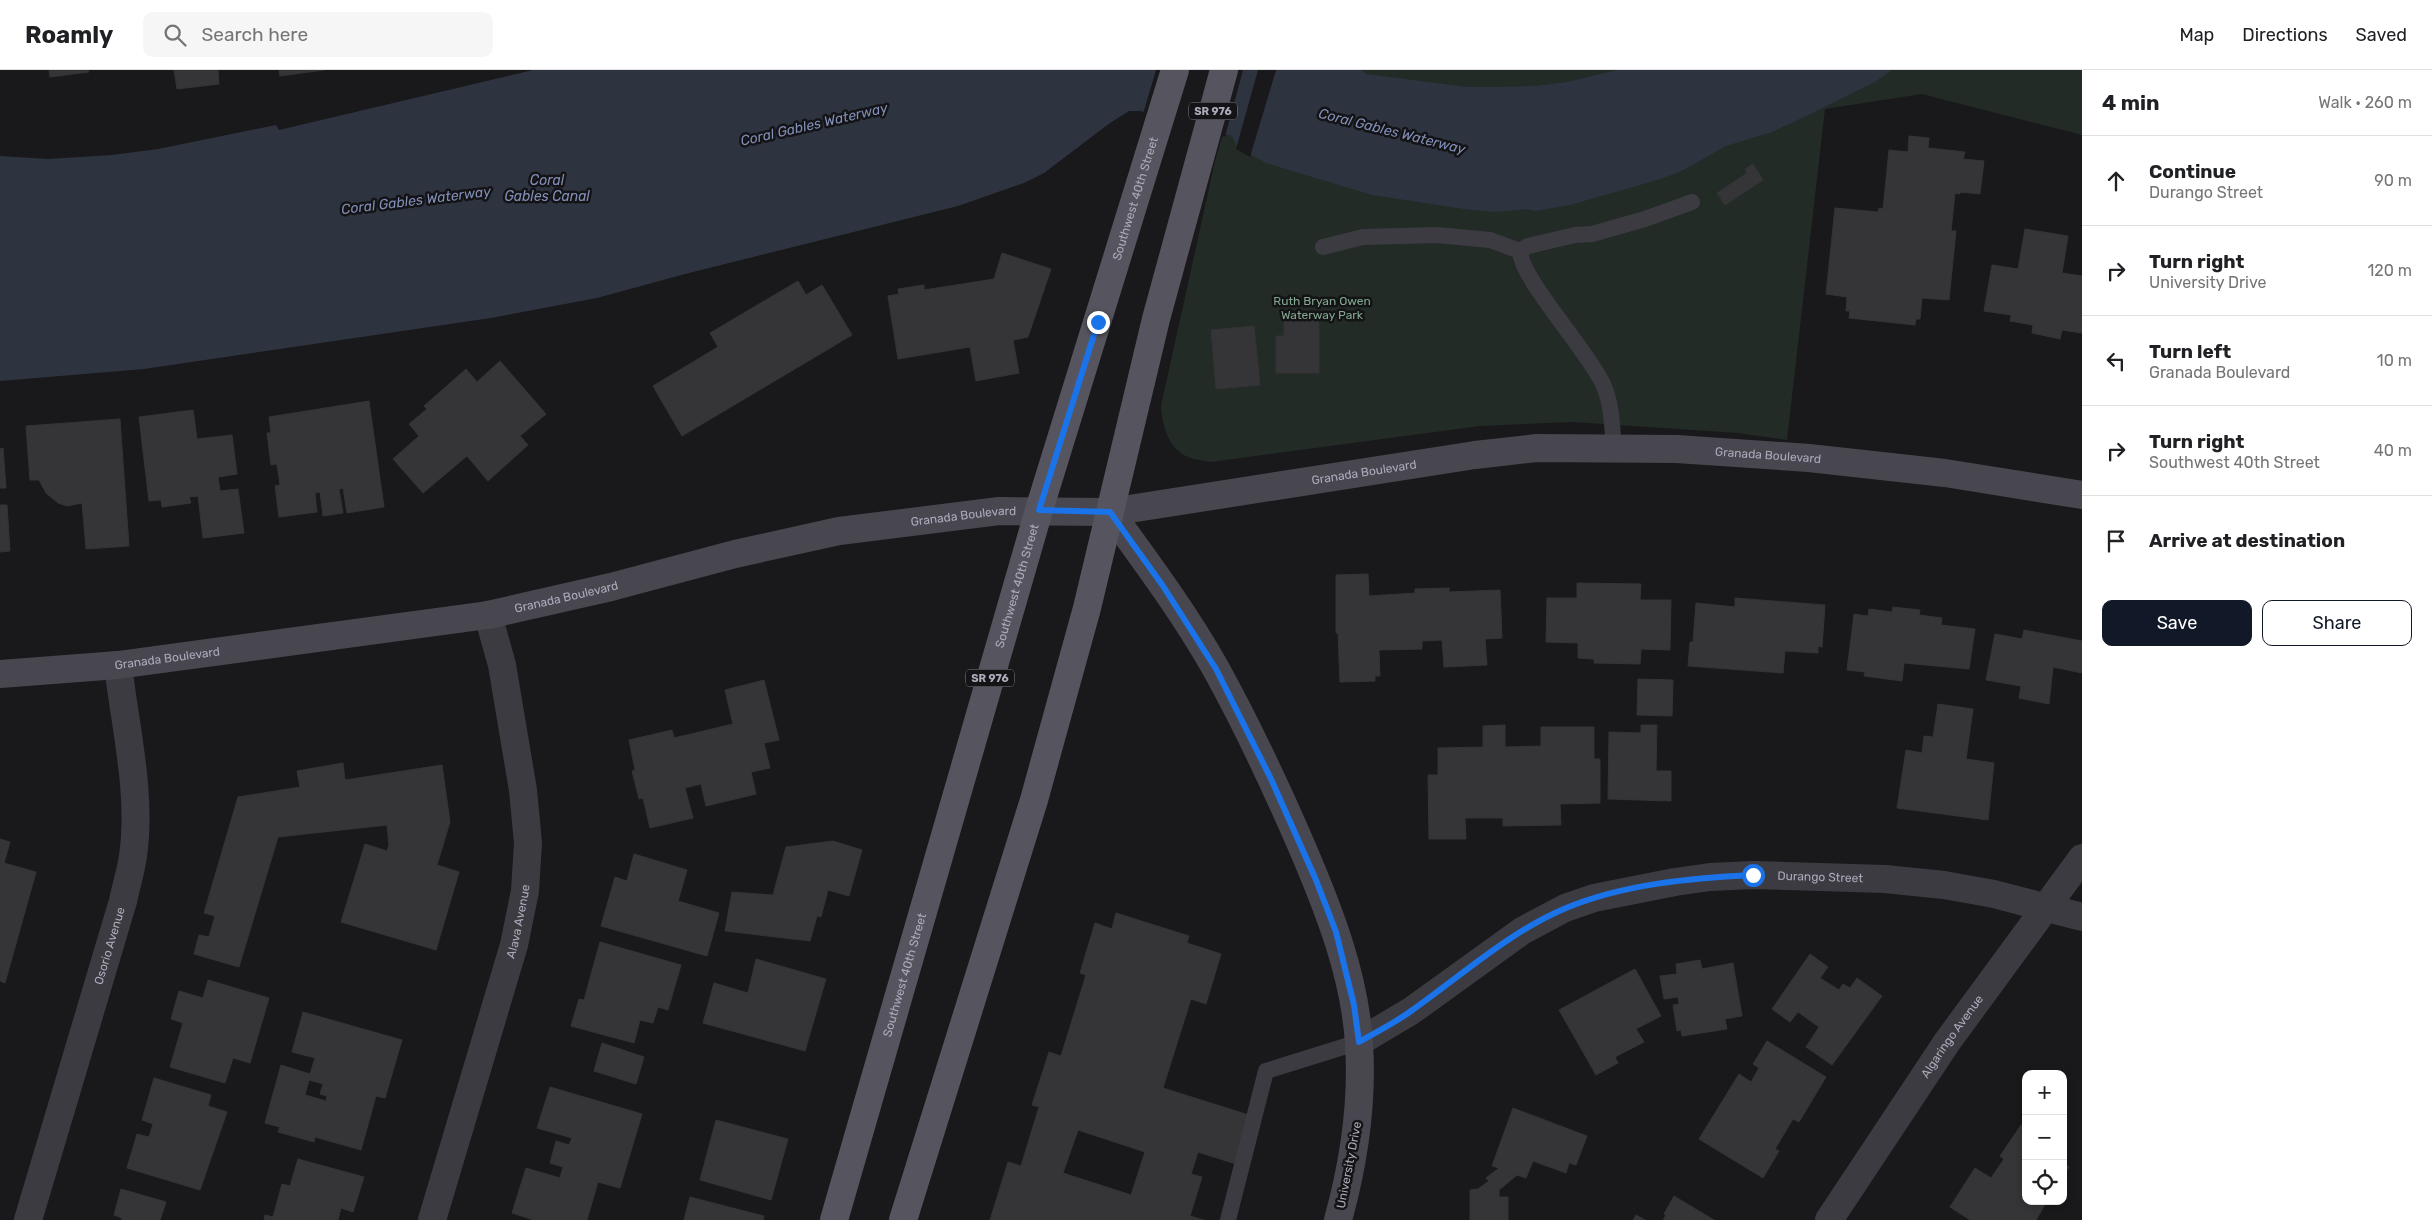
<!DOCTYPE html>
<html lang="en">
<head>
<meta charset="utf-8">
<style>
  :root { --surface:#fff; --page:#f6f6f6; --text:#202124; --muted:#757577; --line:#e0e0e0; --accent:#111827 }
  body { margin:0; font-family:Rubik,sans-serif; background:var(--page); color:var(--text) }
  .controls { position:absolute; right:15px; bottom:15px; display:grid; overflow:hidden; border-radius:10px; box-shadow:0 2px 8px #0003 }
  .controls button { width:45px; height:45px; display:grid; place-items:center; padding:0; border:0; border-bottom:1px solid var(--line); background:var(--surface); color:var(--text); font:25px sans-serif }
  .stop { position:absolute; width:15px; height:15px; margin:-11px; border:4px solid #1a73e8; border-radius:50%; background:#fff }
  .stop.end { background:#1a73e8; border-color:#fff; box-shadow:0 1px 5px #0008 }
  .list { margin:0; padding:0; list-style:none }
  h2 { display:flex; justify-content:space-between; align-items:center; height:65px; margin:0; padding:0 20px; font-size:21px }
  h2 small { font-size:16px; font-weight:400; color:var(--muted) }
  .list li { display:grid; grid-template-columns:32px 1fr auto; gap:15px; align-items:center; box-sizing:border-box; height:90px; padding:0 20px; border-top:1px solid var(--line) }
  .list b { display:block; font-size:19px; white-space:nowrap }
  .list p { margin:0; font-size:16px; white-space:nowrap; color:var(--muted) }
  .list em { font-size:16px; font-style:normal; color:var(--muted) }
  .actions { display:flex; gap:10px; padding:15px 20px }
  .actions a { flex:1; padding:11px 0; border:1px solid var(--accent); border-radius:10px; text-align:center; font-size:18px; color:var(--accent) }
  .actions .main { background:var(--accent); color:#fff }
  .icon { flex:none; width:28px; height:28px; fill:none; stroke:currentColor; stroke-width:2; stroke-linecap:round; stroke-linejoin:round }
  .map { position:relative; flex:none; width:2082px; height:1150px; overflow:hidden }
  header { display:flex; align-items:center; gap:30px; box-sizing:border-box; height:70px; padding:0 25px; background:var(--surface); border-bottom:1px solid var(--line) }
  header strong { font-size:24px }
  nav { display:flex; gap:28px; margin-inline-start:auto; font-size:18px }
  .search { width:350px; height:45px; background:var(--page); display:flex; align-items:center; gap:12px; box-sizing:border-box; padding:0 18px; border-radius:10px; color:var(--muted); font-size:19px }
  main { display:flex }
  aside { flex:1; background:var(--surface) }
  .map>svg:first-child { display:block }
  .green { fill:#222b26 }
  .water { fill:#2e3340 }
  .pier { fill:#19191b }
  .building { fill:#353437; stroke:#343337; fill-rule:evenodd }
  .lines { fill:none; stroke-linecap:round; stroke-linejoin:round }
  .lane { stroke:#3c3b42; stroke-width:16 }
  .street { stroke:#3c3b42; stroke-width:28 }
  .secondary { stroke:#484750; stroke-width:28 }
  .primary { stroke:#56555f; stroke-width:28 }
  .route { stroke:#1a73e8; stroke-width:6 }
  .labels { text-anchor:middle; stroke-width:5; stroke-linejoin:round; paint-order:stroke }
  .shield { fill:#141416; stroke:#7e7e8a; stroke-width:1 }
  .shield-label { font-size:11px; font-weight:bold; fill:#ababbb }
  .street-label { font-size:12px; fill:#ababbb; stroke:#141416 }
  .park-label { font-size:12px; fill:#81a78e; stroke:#141416 }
  .water-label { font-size:14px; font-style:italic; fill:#818eb7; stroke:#141416 }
</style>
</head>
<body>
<header>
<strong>Roamly</strong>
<div class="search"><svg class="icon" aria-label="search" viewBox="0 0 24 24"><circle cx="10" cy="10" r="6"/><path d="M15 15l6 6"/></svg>Search here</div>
<nav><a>Map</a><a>Directions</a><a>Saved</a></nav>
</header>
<main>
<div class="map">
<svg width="2082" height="1150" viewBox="0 0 2082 1150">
  <rect width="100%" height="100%" fill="#19191b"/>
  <path class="green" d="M1286,0H2082V65L1922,24L1825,39L1787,370L1738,363L1573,352L1480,356L1211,392C1204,391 1195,390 1188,387C1168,379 1162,354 1161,336L1215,91L1223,64L1232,66Z"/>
  <polygon class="water" points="533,0 1362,0 1366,4 1467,17 1493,17 1535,16 1567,12 1617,0 1892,0 1875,12 1804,47 1772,62 1726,76 1684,100 1661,109 1570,135 1535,141 1526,139 1495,142 1464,139 1372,125 1266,93 1237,77 1232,66 1140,41 1129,41 1110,53 1044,103 1024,113 958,136 685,204 597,228 491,248 144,299 0,311 0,86 48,89 112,85 158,79 276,55 279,60"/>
  <g class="pier">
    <polygon points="1156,0 1243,0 1225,67 1143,44"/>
    <polygon points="1258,0 1276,0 1250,87 1236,79"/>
  </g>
  <g class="building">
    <polygon points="49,0 88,0 89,2 50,7"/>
    <polygon points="174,0 218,0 219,14 177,19"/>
    <polygon points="279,0 324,0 280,6"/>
    <polygon points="1909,66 1929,68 1928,78 1965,82 1963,89 1984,91 1980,124 1960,122 1960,124 1955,123 1951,161 1956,161 1949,230 1922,228 1920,249 1916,249 1915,255 1849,248 1850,241 1846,241 1847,227 1826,224 1835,138 1878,142 1879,138 1883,139 1889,80 1908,82"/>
    <polygon points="1753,94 1763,110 1725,135 1717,123 1747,103 1745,99"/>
    <polygon points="2025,159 2068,166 2062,203 2082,206 2082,263 2062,260 2060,269 2032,263 2033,255 2010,251 2011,245 1984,241 1992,195 2018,199"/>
    <polygon points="1002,183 1051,199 1028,267 1013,270 1019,303 976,311 970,277 898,289 888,226 899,224 898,219 924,215 924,220 994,209"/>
    <polygon points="798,211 806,225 822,215 852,265 682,366 653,316 718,277 710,263"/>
    <polygon points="1295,242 1319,242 1319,303 1276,303 1276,266 1284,266 1284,248 1295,248"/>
    <polygon points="1254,256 1260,315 1216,319 1211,260"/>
    <polygon points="500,291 546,344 520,366 528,375 488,411 467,386 423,423 393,389 419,366 409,354 427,339 424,336 466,299 477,312"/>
    <polygon points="369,331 384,437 347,443 343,418 339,419 343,443 323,446 320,422 315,423 317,442 279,447 275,416 280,415 277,394 271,395 267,363 271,363 269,347"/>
    <polygon points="193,340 197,369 232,365 237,404 218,407 220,421 238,419 244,463 203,468 198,426 189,427 191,433 162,437 161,430 149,431 139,347"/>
    <polygon points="120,349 129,476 86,479 82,433 67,436 58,433 46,423 39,410 30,410 26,356"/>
    <polygon points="3,378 6,418 0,418 0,379"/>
    <polygon points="0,435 7,435 10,481 0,482"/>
    <polygon points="1368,504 1369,526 1415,523 1415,519 1449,518 1449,522 1500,520 1502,568 1485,569 1487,595 1444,597 1442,570 1422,571 1422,579 1379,580 1380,606 1375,606 1375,611 1340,612 1338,563 1336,563 1336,505"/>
    <polygon points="1577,513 1641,514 1640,530 1671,530 1670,580 1641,579 1640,594 1594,593 1594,589 1578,588 1578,573 1546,572 1547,528 1577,528"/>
    <polygon points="1735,528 1825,535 1822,577 1818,576 1818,583 1785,581 1783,603 1688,596 1690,572 1693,572 1696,533 1735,537"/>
    <polygon points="1893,537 1920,540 1919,545 1942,548 1941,555 1975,559 1969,599 1904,593 1902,611 1864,606 1865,602 1847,600 1854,544 1868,546 1869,539 1892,542"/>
    <polygon points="2024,560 2082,571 2082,603 2053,597 2049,634 2019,628 2021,616 1986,610 1995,564 2022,569"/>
    <polygon points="1638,609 1673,610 1672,646 1637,645"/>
    <polygon points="764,610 779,670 764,673 770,698 751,702 756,724 706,736 701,714 685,718 693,748 650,758 643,728 639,729 632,701 635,700 629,670 672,660 674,668 733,654 725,620"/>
    <polygon points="1938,634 1973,639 1966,689 1994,693 1988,750 1897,738 1906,680 1922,683 1924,666 1933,667"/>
    <polygon points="1505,655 1505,677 1541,676 1541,657 1594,657 1594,689 1600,689 1600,733 1560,734 1561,755 1503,756 1503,748 1465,748 1466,769 1429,769 1428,705 1438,705 1438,678 1483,677 1483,656"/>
    <polygon points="1641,655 1657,655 1656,701 1671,701 1671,731 1608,729 1609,662 1641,663"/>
    <polygon points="343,693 345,710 442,695 450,752 437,795 459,802 436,880 341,852 365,774 387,781 389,775 387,755 278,767 239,897 194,884 199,865 209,867 215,846 204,843 238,727 300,717 297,701"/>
    <polygon points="0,769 10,772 4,793 36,802 5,913 0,911"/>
    <polygon points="833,771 862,780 849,826 828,820 821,847 817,846 810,871 725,861 732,822 773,825 786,777"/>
    <polygon points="634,784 687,800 678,831 719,843 707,886 601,856 615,807 627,811"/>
    <path d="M1116,843L1189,866L1187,873L1221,884L1206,934L1191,929L1163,1018L1252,1046L1236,1094L1198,1082L1191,1104L1202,1107L1190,1146L1204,1150H990L1008,1092L1021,1096L1039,1037L1032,1035L1049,982L1061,986L1086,905L1080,903L1095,853L1112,859ZM1078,1060L1145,1082L1131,1125L1063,1103Z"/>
    <polygon points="600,872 681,895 668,940 658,937 653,953 640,950 634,973 571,956 579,929 584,930"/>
    <polygon points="1810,884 1828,897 1820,908 1839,920 1843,914 1850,918 1857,908 1882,926 1832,995 1806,977 1819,957 1798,942 1790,952 1772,939"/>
    <polygon points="756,889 826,909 805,981 703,953 714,913 748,923"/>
    <polygon points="1700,890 1702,899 1733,893 1742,946 1725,949 1727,959 1682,966 1681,960 1677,961 1673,935 1679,934 1678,927 1664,929 1660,906 1677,904 1676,894"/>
    <polygon points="1635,899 1661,946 1636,959 1644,972 1615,987 1618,993 1596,1005 1559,940"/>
    <polygon points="208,910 269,928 250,993 233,988 225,1013 170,997 183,953 171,949 179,921 203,928"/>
    <path d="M303,942L402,970L385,1028L376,1026L361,1080L315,1067L314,1072L278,1062L280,1057L265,1053L281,995L310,1004L315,988L292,982ZM309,1010L323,1014L320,1024L327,1026L326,1031L305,1025Z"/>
    <polygon points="1767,971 1826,1007 1799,1052 1793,1049 1775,1079 1779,1081 1763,1108 1699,1069 1739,1004 1751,1012 1759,998 1753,994"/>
    <polygon points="602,973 644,987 636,1014 594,1001"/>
    <polygon points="154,1008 211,1025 208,1036 227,1042 200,1120 127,1098 137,1064 149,1067 153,1054 142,1050"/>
    <polygon points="550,1017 642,1044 620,1118 598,1112 587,1150 534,1150 512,1143 526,1098 560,1108 563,1097 550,1093 556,1071 569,1075 572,1068 537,1058"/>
    <polygon points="1513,1038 1587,1066 1576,1095 1569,1093 1566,1103 1533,1091 1526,1108 1517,1105 1499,1120 1499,1127 1508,1127 1508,1150 1470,1150 1470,1120 1478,1119 1489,1111 1486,1108 1499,1098 1492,1096"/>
    <polygon points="716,1050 788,1069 771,1130 700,1110"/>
    <polygon points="2021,1055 2026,1057 2026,1131 2047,1131 2036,1150 1970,1150 1950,1137 1975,1098 1991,1108 2004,1089 2000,1086"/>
    <polygon points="298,1089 364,1107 353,1142 341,1138 338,1150 264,1150 265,1145 273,1147 282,1114 290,1116"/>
    <polygon points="2063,1093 2069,1097 2063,1106"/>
    <polygon points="121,1119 166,1132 160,1150 122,1150 122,1148 114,1145"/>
    <polygon points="1674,1126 1714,1150 1663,1150 1666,1145 1664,1144"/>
    <polygon points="690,1127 764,1146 763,1150 684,1150"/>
    <polygon points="1636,1145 1645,1150 1633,1150"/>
  </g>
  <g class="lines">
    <g class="lane">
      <polyline points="1323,177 1363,167 1437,165 1490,170 1520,181"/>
      <path d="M1614,378C1612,356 1612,334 1603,314C1589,282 1520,208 1520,181L1528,176L1575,165L1592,164L1645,149L1692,132"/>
      <polyline points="1228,1150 1266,1001 1359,972"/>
    </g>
    <g class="street">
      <path id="s1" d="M1359,972L1411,941L1522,861L1565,838L1594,828L1675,812L1710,807L1753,805L1885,809L1944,815L1994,824L2082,847"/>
      <path id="s2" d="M28,1150L123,831C126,816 131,801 133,786C142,723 125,657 118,595"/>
      <path id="s3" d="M432,1150L514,875L525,821L528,773L523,720L502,595L488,545"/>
      <path id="s4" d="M1829,1150L1947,972L2082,788"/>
    </g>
    <g class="secondary">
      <path d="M1110,442C1147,493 1185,544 1216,599C1248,657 1276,717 1302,777C1329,840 1355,906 1359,974C1363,1035 1354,1092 1338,1150"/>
      <path id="s5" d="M0,604L118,595L488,545L611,517L735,484L839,461L999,441L1110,442L1475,385L1537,378L1677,379L1809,388L1945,403L2082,425"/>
    </g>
    <g class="primary">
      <path id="s6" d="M834,1150L1039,440L1175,0"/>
      <polyline points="903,1150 1034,730 1087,538 1156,249 1224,0"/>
    </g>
  </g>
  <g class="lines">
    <path class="route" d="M1098,252L1039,440L1110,442L1163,516L1216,599L1271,709L1316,810L1336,862L1354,935L1359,972C1376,962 1395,953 1411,941C1462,905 1509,862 1566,838C1624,814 1691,808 1753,805"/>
  </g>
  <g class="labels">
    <g class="shield">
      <rect x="1189" y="32.5" width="48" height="17" rx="4"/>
      <rect x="966" y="599.5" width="48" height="17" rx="4"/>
    </g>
    <g class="shield-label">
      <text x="1213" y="45">SR 976</text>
      <text x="990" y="612">SR 976</text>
    </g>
    <g class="street-label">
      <text dy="4" stroke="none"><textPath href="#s6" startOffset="1065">Southwest 40th Street</textPath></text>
      <text dy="4" stroke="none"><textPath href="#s5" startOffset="1788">Granada Boulevard</textPath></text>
      <text dy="4" stroke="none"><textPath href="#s5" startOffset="1382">Granada Boulevard</textPath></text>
      <text dy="4" stroke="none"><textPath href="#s5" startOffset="978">Granada Boulevard</textPath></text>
      <text dy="4" stroke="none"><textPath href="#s6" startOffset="660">Southwest 40th Street</textPath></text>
      <text dy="4" stroke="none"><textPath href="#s5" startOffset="572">Granada Boulevard</textPath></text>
      <text dy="4" stroke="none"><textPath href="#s5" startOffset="168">Granada Boulevard</textPath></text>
      <text dy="4" stroke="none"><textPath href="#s1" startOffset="505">Durango Street</textPath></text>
      <text dy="4" stroke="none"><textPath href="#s3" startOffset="311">Alava Avenue</textPath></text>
      <text dy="4" stroke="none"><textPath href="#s2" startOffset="286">Osorio Avenue</textPath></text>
      <text dy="4" stroke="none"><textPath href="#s6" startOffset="255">Southwest 40th Street</textPath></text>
      <text dy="4" stroke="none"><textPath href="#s4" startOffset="221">Algaringo Avenue</textPath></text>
      <text transform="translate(1349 1095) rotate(-79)" y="4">University Drive</text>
    </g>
    <g class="park-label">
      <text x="1322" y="235">Ruth Bryan Owen<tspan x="1322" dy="14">Waterway Park</tspan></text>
    </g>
    <g class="water-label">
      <text transform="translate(814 54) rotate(-13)" y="5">Coral Gables Waterway</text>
      <text transform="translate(1392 61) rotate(14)" y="5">Coral Gables Waterway</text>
      <text x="547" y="115">Coral<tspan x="547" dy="16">Gables Canal</tspan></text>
      <text transform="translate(416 130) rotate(-7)" y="5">Coral Gables Waterway</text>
    </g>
  </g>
</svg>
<div class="controls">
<button>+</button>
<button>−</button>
<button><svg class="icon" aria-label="locate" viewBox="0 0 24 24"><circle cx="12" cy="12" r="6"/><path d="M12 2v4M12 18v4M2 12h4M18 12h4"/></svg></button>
</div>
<div class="stop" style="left:1753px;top:805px"></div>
<div class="stop end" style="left:1098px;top:252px"></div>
</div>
<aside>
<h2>4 min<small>Walk · 260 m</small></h2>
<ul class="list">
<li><svg class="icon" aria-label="ahead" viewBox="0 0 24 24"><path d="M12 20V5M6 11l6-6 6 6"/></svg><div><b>Continue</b><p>Durango Street</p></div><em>90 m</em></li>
<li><svg class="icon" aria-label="right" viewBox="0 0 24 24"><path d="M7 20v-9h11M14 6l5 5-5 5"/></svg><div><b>Turn right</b><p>University Drive</p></div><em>120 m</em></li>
<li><svg class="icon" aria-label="left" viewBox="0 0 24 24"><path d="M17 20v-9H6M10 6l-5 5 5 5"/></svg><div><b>Turn left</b><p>Granada Boulevard</p></div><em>10 m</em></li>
<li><svg class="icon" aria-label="right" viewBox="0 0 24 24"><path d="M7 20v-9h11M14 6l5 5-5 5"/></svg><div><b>Turn right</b><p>Southwest 40th Street</p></div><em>40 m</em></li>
<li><svg class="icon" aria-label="arrive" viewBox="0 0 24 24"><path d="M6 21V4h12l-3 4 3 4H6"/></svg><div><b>Arrive at destination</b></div></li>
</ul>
<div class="actions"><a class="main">Save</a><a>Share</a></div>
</aside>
</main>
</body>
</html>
